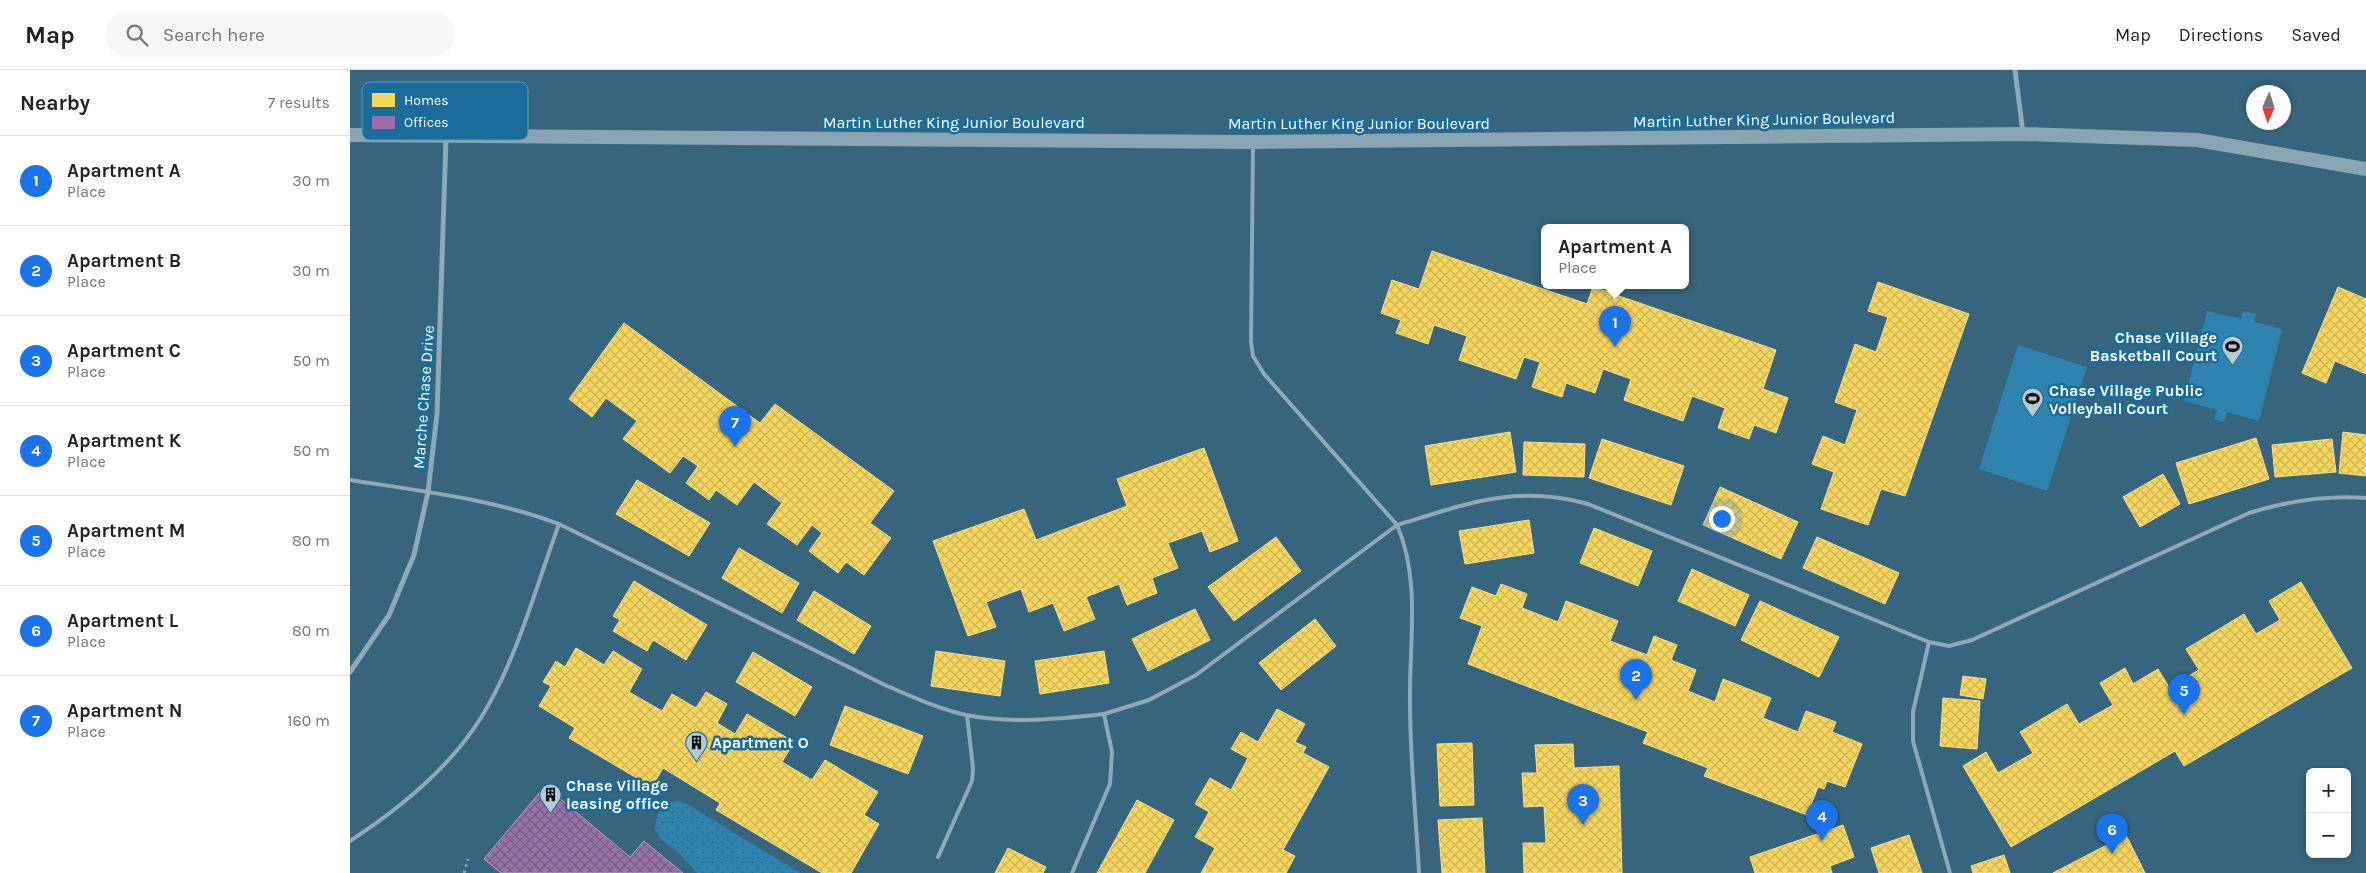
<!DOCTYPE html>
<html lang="en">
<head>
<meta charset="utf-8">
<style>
  :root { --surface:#fff; --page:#f6f6f6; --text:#222; --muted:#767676; --line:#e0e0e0; --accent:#1a73e8 }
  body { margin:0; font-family:Karla,sans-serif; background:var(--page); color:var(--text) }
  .controls { position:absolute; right:15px; bottom:15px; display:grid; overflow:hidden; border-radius:8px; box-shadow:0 2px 8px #0003 }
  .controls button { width:45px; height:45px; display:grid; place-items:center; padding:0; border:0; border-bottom:1px solid var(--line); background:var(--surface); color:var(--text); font:25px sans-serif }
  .compass { position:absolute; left:1896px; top:15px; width:45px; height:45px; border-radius:50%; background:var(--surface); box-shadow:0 2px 8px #0003; rotate:183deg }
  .you { position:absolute; left:1371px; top:448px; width:18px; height:18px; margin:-12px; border:4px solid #fff; border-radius:50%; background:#1a73e8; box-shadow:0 0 0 8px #1a73e833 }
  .badge { display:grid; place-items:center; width:32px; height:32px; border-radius:50%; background:var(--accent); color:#fff; font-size:16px; font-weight:700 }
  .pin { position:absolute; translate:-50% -41px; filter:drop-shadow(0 1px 2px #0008) }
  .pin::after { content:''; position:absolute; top:26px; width:18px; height:15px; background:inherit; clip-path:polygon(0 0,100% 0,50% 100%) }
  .popup { position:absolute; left:1191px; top:154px; width:148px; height:65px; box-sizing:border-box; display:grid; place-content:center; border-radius:8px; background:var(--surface); filter:drop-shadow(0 1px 4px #0005); font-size:16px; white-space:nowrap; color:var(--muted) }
  .popup b { font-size:19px; color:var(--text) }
  .popup::after { content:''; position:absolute; left:50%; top:100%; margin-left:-10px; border:10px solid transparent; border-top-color:var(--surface) }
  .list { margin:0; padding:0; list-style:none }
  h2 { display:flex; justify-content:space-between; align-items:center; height:65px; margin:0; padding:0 20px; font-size:21px }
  h2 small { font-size:16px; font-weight:400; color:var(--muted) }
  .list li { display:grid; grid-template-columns:32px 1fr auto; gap:15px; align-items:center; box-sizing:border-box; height:90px; padding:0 20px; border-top:1px solid var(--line) }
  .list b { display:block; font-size:19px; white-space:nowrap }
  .list p { margin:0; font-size:16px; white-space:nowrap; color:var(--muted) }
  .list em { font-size:16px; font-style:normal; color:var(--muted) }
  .icon { flex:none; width:28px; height:28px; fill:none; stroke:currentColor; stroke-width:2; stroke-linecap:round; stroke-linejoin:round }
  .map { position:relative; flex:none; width:2016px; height:803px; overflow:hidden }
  header { display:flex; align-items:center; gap:30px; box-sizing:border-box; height:70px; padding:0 25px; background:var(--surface); border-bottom:1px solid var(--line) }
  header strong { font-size:24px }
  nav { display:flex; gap:28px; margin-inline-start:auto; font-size:18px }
  .search { width:350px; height:45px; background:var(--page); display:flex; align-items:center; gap:12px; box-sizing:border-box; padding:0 18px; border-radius:28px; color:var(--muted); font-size:19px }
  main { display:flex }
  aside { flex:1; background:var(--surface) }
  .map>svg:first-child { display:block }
  .grass { fill:url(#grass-dots) }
  .garden { fill:#2f84af }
  .homes { fill:url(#homes-cross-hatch); stroke:#f9e28d }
  .offices { fill:url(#offices-cross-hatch); stroke:#b89bc4 }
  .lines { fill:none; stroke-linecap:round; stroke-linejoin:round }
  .path { stroke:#8fa9b8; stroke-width:3; stroke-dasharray:2.5 4; stroke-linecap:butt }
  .service { stroke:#8fa9b8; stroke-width:4 }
  .minor { stroke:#8fa9b8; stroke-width:5 }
  .secondary { stroke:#89a5b3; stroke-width:14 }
  .labels { text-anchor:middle; stroke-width:5; stroke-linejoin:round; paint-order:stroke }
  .street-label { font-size:16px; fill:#fff; stroke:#1a6d9a }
  .poi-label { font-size:16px; font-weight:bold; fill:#fff; stroke:#1a6d9a; text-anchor:start }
  .key { fill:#1a6d9a; stroke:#5f99b8; stroke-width:1 }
  .key-label { font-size:14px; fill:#fff }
</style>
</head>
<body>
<header>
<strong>Map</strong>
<div class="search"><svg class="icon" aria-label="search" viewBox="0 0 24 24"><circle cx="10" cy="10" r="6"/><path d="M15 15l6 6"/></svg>Search here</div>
<nav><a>Map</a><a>Directions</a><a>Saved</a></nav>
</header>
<main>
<aside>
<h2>Nearby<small>7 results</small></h2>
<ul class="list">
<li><span class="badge">1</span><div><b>Apartment A</b><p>Place</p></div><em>30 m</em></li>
<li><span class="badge">2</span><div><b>Apartment B</b><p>Place</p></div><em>30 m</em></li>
<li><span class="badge">3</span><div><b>Apartment C</b><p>Place</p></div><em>50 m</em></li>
<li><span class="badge">4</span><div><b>Apartment K</b><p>Place</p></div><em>50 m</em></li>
<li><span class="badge">5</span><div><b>Apartment M</b><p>Place</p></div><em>80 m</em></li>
<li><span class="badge">6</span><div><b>Apartment L</b><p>Place</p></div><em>80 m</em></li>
<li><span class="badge">7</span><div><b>Apartment N</b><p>Place</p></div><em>160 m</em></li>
</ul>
</aside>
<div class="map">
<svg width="2016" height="803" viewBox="0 0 2016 803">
  <defs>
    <pattern id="grass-dots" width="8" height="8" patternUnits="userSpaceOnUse" patternTransform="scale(1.25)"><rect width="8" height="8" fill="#2f84af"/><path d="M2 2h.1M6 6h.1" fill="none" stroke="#3c6b82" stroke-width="1.8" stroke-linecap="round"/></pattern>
    <pattern id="homes-cross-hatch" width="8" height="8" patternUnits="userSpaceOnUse" patternTransform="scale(1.25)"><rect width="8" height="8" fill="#f6d55c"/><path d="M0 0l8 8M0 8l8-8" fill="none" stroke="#ccb358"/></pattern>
    <pattern id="offices-cross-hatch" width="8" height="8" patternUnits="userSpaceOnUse" patternTransform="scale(1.25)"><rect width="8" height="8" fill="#9970ab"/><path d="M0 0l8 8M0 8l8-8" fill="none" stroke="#766080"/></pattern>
  </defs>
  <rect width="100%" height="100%" fill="#37657d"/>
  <polygon class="grass" points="328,731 337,734 450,803 347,803 330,784 312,770 305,760 307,746 315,734"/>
  <g class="garden">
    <polygon points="1857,241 1891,249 1893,241 1906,244 1904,252 1932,259 1909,351 1877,342 1874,352 1864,349 1867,340 1834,331"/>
    <polygon points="1668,275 1737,297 1697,421 1629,399"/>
  </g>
  <g class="homes">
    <polygon points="1082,181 1237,234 1243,217 1426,280 1413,319 1438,328 1426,363 1404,355 1399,369 1368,358 1375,338 1342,326 1333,351 1274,330 1281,309 1253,299 1245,323 1216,313 1212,327 1182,317 1190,292 1174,287 1166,309 1109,290 1117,266 1084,255 1078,274 1046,263 1051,250 1031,243 1042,210 1069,219"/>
    <polygon points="1528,212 1619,244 1555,426 1531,419 1518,455 1471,439 1484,402 1462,394 1473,366 1495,375 1507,340 1485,332 1505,274 1526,282 1538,247 1518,241"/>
    <polygon points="1988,217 2016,229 2016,304 1985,291 1976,313 1952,303"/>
    <polygon points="274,253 410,353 425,334 544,421 520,453 541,468 514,505 496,492 488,503 459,481 472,463 462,455 447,475 417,454 432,433 404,412 387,435 366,420 359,430 336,413 348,396 333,386 320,403 273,369 287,351 256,328 242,347 219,329"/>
    <polygon points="1160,362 1166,402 1081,415 1075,376"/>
    <polygon points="1993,362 2016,365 2016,406 1989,403"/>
    <polygon points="1906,368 1919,409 1839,434 1826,393"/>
    <polygon points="1252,369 1334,396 1321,435 1239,408"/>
    <polygon points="1982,369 1986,402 1925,407 1922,375"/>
    <polygon points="1174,372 1235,374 1234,407 1173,405"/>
    <polygon points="854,378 888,471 860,482 852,461 818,473 828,498 802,508 807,523 777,535 769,514 736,527 745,549 714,561 703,533 679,542 671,519 636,532 646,557 618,566 583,471 674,439 686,470 777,436 767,409"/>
    <polygon points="1813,404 1830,434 1790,457 1773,427"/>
    <polygon points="287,410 360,453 339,486 266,444"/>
    <polygon points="1370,417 1448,452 1431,489 1353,455"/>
    <polygon points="1179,450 1184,483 1115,494 1109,461"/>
    <polygon points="1244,458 1302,481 1288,516 1230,493"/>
    <polygon points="926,467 951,501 884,551 858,517"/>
    <polygon points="1467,467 1549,503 1535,534 1453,498"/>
    <polygon points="389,478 449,513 432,543 372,508"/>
    <polygon points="1342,499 1399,525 1385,556 1328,531"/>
    <polygon points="284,511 357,555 336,590 303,570 297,581 263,561 270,550 263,546"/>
    <polygon points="1951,512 2002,598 1834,696 1825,681 1661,777 1613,696 1636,682 1648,703 1683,683 1670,662 1717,634 1729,654 1763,635 1750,613 1775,598 1783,614 1808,599 1819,617 1849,600 1836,579 1894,544 1906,564 1930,550 1919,531"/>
    <polygon points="1151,514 1177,524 1172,538 1208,552 1216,531 1268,551 1260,571 1297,585 1304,566 1327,575 1321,590 1346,600 1338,621 1365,632 1373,609 1421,628 1413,648 1448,662 1456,641 1486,652 1482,662 1512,674 1495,717 1477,711 1474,719 1468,717 1457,745 1354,706 1358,698 1293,673 1298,662 1118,594 1132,556 1110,548 1122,517 1146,526"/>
    <polygon points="464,521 521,556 504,584 447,550"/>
    <polygon points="1410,531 1489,567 1469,607 1391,570"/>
    <polygon points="845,539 860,570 798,601 782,569"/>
    <polygon points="965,549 986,576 931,620 909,593"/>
    <polygon points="226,578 254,595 263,581 292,599 279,622 312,641 322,624 346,638 356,622 377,634 367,653 385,664 397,644 444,672 432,692 462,710 475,690 528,722 514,745 529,754 501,803 472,803 366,740 370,733 313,698 302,717 219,668 225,658 189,636 201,616 193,612 206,591 215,597"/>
    <polygon points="586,581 655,591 650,626 581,616"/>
    <polygon points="754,581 759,613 690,624 685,591"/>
    <polygon points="403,582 462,617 445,646 386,612"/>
    <polygon points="1613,606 1636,609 1633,629 1610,625"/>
    <polygon points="1593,628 1630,631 1627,679 1590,676"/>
    <polygon points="495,636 573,666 558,704 480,675"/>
    <polygon points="927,639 955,654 945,672 956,677 953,683 979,697 933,780 945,786 936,803 851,803 865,778 845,767 859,742 845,734 860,708 881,720 898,688 881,679 891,662 908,672"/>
    <polygon points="1122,673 1124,735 1090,736 1087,674"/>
    <polygon points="1223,674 1224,698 1269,696 1272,803 1174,803 1173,773 1196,773 1194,736 1174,737 1172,703 1187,703 1185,675"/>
    <polygon points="787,730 824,750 795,803 747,803"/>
    <polygon points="1132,748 1135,803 1092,803 1088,750"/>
    <polygon points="1493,755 1504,787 1480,796 1482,803 1405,803 1400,787"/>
    <polygon points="1559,765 1572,803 1529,803 1521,778"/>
    <polygon points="1776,765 1795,803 1703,803"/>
    <polygon points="658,778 696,797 693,803 645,803"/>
    <polygon points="1654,785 1660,803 1623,803 1621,796"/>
  </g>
  <polygon class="offices" points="195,716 280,787 294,771 333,803 151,803 134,789"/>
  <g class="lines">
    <polyline class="path" points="114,803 118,789"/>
    <g class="service">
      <path d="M903,75L901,272L903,286L914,304L1047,455C1116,434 1165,414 1238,434L1579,572L1599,576L1622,570L1899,443C1938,431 1975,425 2016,428"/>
      <path d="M0,410C70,421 143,429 209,454L537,616C563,627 589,639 616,645C660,654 710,649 754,644"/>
      <polyline points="1579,572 1563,642 1563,671 1600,803"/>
      <path d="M0,771C49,739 101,697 132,646C167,589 186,517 209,454"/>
      <polyline points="588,787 622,711 623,698 617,645"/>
      <path d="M722,803L760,714L762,682L754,644L799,630L846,605L1047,455C1071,510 1059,573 1060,632C1060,689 1066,746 1069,803"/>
    </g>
    <g class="minor">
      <polyline points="1665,0 1673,63"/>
      <polyline points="0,602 39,545 64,485 78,422 87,344 96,68"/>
    </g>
    <polyline class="secondary" points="0,65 903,72 1673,64 1847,70 2016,99"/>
  </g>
  <defs>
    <symbol id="stadium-pin" viewBox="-11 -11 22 30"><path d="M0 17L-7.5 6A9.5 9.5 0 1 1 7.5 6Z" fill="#b9c9d2" stroke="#1a6d9a"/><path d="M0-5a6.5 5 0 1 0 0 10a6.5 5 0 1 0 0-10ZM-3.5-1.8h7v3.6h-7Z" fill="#111"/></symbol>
    <symbol id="building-pin" viewBox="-11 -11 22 30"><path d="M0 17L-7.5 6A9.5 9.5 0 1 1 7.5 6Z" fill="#b9c9d2" stroke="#1a6d9a"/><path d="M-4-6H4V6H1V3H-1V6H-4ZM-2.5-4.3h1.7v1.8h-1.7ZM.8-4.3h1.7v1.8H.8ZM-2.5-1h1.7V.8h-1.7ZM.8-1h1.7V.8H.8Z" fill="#111"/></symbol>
  </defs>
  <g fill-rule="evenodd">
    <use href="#stadium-pin" x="1870" y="264" width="25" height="34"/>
    <use href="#stadium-pin" x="1670" y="316" width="25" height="34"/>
    <use href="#building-pin" x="334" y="660" width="25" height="34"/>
    <use href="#building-pin" x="188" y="712" width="25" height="34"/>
  </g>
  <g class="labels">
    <g class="street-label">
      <text transform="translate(1414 49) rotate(-1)" y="6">Martin Luther King Junior Boulevard</text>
      <text x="604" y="58">Martin Luther King Junior Boulevard</text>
      <text x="1009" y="59">Martin Luther King Junior Boulevard</text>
      <text transform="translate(73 327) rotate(-86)" y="6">Marche Chase Drive</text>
    </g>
    <g class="poi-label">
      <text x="1867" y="273" text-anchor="end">Chase Village<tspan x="1867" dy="18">Basketball Court</tspan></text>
      <text x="1699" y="326">Chase Village Public<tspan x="1699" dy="18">Volleyball Court</tspan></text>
      <text x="362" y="678">Apartment O</text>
      <text x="216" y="721">Chase Village<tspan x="216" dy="18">leasing office</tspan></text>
    </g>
  </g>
  <rect x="12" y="12" width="166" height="58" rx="8" class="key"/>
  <rect x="22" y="23" width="23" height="14" fill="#f6d55c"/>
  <rect x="22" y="46" width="23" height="13" fill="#9970ab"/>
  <g class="key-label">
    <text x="54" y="35">Homes</text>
    <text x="54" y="57">Offices</text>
  </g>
</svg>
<div class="controls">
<button>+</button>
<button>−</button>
</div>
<svg class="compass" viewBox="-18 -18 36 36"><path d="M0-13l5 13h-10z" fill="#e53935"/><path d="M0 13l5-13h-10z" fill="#767676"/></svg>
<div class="you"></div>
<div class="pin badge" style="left:1265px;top:277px">1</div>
<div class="popup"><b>Apartment A</b>Place</div>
<div class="pin badge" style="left:1286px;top:630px">2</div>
<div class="pin badge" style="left:1233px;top:755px">3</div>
<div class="pin badge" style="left:1472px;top:771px">4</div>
<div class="pin badge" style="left:1834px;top:645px">5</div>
<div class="pin badge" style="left:1762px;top:784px">6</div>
<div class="pin badge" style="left:385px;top:377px">7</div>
</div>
</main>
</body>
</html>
